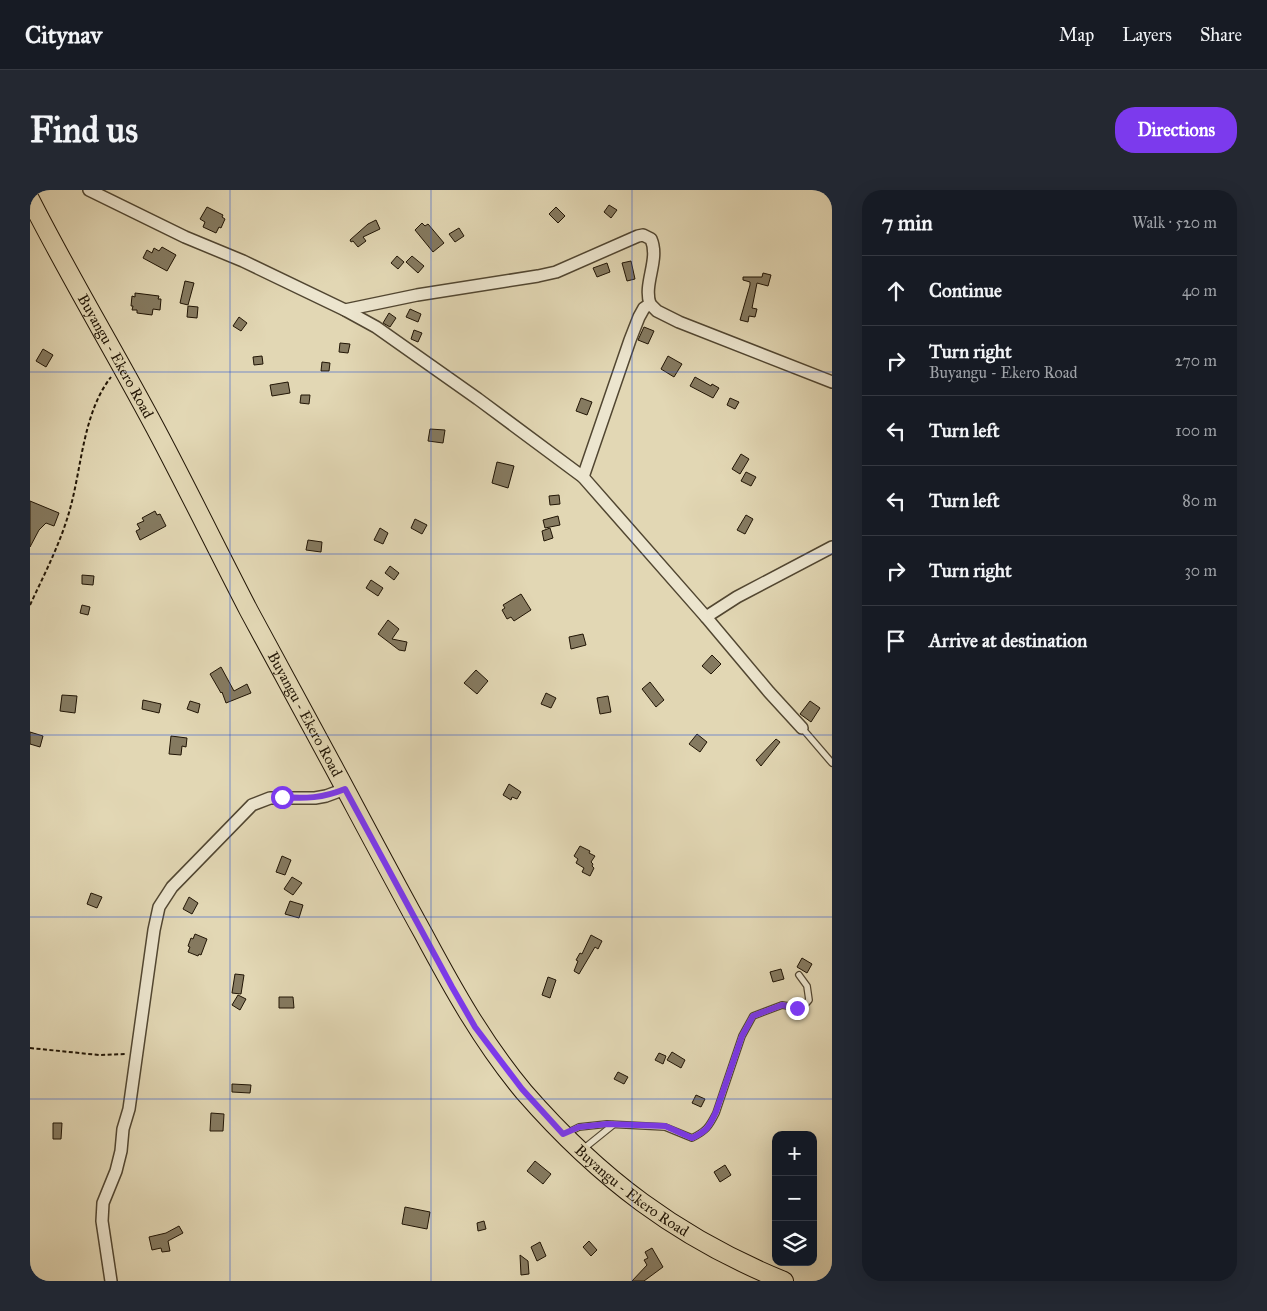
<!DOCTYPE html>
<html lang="en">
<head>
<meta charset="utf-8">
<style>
  :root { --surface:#171b24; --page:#242831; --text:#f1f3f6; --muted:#9ea1a6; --line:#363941; --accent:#7c3aed }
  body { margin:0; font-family:"IM FELL Great Primer",serif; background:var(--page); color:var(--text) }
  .controls { position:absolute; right:15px; bottom:15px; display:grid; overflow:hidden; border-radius:10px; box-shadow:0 5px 20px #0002 }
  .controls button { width:45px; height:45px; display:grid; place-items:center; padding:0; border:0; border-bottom:1px solid var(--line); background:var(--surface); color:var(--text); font:25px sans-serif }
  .stop { position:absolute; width:15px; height:15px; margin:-11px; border:4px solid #7c3aed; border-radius:50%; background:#fff }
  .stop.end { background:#7c3aed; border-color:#fff; box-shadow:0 1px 5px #0008 }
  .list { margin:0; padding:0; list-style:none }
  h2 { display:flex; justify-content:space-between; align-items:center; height:65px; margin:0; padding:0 20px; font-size:21px }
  h2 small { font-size:16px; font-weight:400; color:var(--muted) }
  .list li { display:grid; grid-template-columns:32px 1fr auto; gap:15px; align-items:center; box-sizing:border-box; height:70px; padding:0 20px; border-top:1px solid var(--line) }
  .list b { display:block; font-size:19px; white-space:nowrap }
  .list p { margin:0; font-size:16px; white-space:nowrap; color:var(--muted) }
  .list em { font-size:16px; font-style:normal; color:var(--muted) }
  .icon { flex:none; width:28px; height:28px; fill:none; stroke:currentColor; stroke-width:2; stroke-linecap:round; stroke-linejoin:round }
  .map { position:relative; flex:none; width:802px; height:1091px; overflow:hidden; border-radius:20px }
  header { display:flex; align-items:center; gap:30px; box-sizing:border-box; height:70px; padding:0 25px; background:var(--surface); border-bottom:1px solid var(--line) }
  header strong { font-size:24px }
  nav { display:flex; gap:28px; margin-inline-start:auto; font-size:18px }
  .intro { display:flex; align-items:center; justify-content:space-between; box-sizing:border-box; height:120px; padding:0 30px }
  h1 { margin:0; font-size:35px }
  .button { padding:12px 22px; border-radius:20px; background:var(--accent); color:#fff; font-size:18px; font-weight:700 }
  main { display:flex; gap:30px; padding:0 30px }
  aside { flex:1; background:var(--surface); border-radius:20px; box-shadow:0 5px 20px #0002 }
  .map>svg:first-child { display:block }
  .building { fill:#857a60; stroke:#211505 }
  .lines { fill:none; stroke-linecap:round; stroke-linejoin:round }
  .lane-casing { stroke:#514631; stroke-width:8 }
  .street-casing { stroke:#514631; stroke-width:14 }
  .primary-casing { stroke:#211505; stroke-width:20 }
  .path { stroke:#211505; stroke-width:2; stroke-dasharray:4 2.5; stroke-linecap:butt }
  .lane { stroke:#ece5ce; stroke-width:5.5 }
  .street { stroke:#ece5ce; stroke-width:11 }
  .primary { stroke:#e2d7b4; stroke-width:18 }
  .route { stroke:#7c3aed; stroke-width:6 }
  .grid { fill:none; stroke:#1d4ed8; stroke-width:1; stroke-opacity:0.55 }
  .labels { text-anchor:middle; stroke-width:4.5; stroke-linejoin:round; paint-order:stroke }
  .street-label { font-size:15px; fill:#211505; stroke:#ece5ce }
</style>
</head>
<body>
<header>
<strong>Citynav</strong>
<nav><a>Map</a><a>Layers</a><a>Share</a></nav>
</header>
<div class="intro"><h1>Find us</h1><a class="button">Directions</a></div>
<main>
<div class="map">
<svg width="802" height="1091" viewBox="0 0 802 1091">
  <rect width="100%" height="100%" fill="#e2d7b4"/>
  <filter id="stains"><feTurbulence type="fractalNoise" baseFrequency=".004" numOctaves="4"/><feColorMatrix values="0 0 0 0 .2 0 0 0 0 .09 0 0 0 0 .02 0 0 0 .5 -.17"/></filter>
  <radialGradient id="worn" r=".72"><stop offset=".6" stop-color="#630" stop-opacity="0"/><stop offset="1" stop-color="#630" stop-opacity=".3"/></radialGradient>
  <g class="building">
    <polygon points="579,15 587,20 581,28 574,22"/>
    <polygon points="177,17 193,25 192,27 195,29 191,38 189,37 186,43 173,37 175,32 170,29"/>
    <polygon points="526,17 535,26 528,33 519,24"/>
    <polygon points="346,30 350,39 333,47 336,51 328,57 323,51 321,52 320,50 338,34"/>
    <polygon points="392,33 395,36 398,34 414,53 403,62 385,40"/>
    <polygon points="429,38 434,46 425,52 419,44"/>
    <polygon points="132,57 146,65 137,81 113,68 117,60 122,63 124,58 129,61"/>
    <polygon points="367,66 374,72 368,79 361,73"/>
    <polygon points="382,66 394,76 388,83 376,72"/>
    <polygon points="601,71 605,89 597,91 592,73"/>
    <polygon points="577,73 580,82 567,87 563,78"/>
    <polygon points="733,83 741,85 738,96 727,93 722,118 727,119 725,127 719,126 718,132 710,130 720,95 720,92 713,90 713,87 732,87"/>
    <polygon points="155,91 164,93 158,115 150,113"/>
    <polygon points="105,103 129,106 128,109 131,109 130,120 123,119 122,125 107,123 107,120 102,120 103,116 101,116 102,106 105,107"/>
    <polygon points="158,116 168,117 167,128 157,127"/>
    <polygon points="380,119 391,124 388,132 376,127"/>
    <polygon points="359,123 366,128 360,137 353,133"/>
    <polygon points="209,127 217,133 211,141 203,136"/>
    <polygon points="614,137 624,141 618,154 608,150"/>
    <polygon points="384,140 392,143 388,152 381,149"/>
    <polygon points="310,153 320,154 318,163 309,162"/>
    <polygon points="13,159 23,165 16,177 6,171"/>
    <polygon points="232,166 233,174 224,175 223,167"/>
    <polygon points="638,166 652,174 644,187 631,179"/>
    <polygon points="292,172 300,173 299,181 291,181"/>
    <polygon points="665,187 681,196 682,194 689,198 683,208 660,196"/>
    <polygon points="258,192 260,203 242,206 240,195"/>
    <polygon points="271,205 280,205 279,214 270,213"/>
    <polygon points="551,208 562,212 557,225 546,221"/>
    <polygon points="700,208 709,212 705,219 697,215"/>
    <polygon points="400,239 415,240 413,253 398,251"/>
    <polygon points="711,264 719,269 710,284 702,279"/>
    <polygon points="467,272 484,276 478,298 462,293"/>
    <polygon points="716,282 726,287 721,296 711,291"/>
    <polygon points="529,305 530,314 520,315 519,306"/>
    <polygon points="0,311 29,323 24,336 16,333 9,340 0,357"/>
    <polygon points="125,321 127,325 130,324 136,336 110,350 106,341 110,339 107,334 114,331 112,328"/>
    <polygon points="716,325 723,329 715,344 707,340"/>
    <polygon points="528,326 530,335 515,338 513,330"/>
    <polygon points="385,329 397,335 392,344 381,338"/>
    <polygon points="350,338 358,343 353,354 344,350"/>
    <polygon points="520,338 523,348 514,351 512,341"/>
    <polygon points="278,350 292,352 291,362 276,360"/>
    <polygon points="360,376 369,383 364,390 355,383"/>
    <polygon points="52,385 64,386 63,395 52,394"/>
    <polygon points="341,390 353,398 348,406 336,398"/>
    <polygon points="491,404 501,420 484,431 481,427 477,429 472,420 475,418 473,415"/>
    <polygon points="52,415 60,417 58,425 50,423"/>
    <polygon points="358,430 369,439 362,449 377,452 375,461 369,460 348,444"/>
    <polygon points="553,444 556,455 541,459 539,447"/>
    <polygon points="682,465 691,474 681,484 672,476"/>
    <polygon points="191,477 204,501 217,494 221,503 196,513 192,502 191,503 180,484"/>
    <polygon points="446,480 458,491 447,504 434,493"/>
    <polygon points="620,492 634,510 626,517 612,499"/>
    <polygon points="516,503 526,508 521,518 511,514"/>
    <polygon points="32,505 47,506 45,523 30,521"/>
    <polygon points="578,506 581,522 570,524 567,508"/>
    <polygon points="113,510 131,514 129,523 112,519"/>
    <polygon points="160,511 170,514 168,523 157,519"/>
    <polygon points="780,511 790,518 781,532 770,524"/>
    <polygon points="0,542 13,546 10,557 0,554"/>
    <polygon points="667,544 677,552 670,562 659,554"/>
    <polygon points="141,546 157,548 156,557 152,556 151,565 139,564"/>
    <polygon points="746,549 750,552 731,576 726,570"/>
    <polygon points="479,594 491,602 487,609 482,607 481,610 473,605"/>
    <polygon points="550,656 560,661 559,663 565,666 561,672 563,674 562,676 564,678 560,686 552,682 554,678 546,673 548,669 544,666"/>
    <polygon points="252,666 261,670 255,685 246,682"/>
    <polygon points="262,687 272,693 263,705 254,699"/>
    <polygon points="61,703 72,707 67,718 57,714"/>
    <polygon points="159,707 168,713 162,724 153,719"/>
    <polygon points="260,711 273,715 269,728 255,724"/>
    <polygon points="165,744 177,749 171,765 169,764 168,766 158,762 160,757 158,756 161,748 163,749"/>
    <polygon points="561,745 572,751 568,759 565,757 549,784 544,781 548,771 546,770 550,763 552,764"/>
    <polygon points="772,768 782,774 777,783 767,777"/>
    <polygon points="751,779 754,789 743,792 740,782"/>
    <polygon points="205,784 214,785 211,804 202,803"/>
    <polygon points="518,787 526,790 520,808 512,805"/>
    <polygon points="208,805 216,809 210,820 202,815"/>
    <polygon points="249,807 263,807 264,818 249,818"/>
    <polygon points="642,862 655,870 651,878 637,870"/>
    <polygon points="629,863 636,866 633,874 625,870"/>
    <polygon points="588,882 598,887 594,894 584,889"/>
    <polygon points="202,894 221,895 220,903 202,902"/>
    <polygon points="666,905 675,909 671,917 662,913"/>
    <polygon points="181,923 194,924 193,941 180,941"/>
    <polygon points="23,933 32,933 31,949 23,949"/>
    <polygon points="505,971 521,984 513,994 497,981"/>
    <polygon points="695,975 701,985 690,992 684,982"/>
    <polygon points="375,1017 400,1022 397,1039 372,1034"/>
    <polygon points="454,1031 456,1039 448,1041 447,1033"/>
    <polygon points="149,1036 153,1043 138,1051 140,1061 132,1062 131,1058 122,1060 119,1047 136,1043"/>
    <polygon points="559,1051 567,1060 561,1066 553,1057"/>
    <polygon points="510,1052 516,1066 507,1071 501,1057"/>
    <polygon points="622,1058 633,1077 614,1091 602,1091 617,1075 614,1070 618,1068 615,1062"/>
    <polygon points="490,1065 498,1071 499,1084 491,1085"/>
  </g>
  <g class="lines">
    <defs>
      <g id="lane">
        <polyline points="772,538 802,573"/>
        <path d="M537,943L549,937L577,934L635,937L662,948C676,941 679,937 686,923L712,846L723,826L752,815L772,818L779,810L777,796L769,785"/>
        <polyline points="552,960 583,935"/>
      </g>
      <g id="street">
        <polyline points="59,0 155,47 213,71 315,120 346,137 448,209 553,287 676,427 739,502 772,538"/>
        <polyline points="620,114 627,121 649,132 802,192"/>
        <path d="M315,120L387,105L508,86L526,82L608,46L613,45L621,49C630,70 613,93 620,114L614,118L609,127L600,150L553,287"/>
        <polyline points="676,427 707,407 802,357"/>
        <polyline points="81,1091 72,1031 73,1013 86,981 91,961 93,939 99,919 124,740 129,717 142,697 222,615 240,608 285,608 296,606 315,599"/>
      </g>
      <g id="primary">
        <path id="s1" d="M0,9C41,90 88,167 130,247C160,304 189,363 219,421C247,473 275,524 303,576C333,632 362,687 393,743C423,799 453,853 494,902C569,988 648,1048 754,1091"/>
      </g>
    </defs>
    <use href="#lane" class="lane-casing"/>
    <use href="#street" class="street-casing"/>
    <use href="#primary" class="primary-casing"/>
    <g class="path">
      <path d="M0,415C15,383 31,352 40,319C52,276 53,223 81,187"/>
      <polyline points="0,858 69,865 97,864"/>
    </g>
    <use href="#lane" class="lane"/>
    <use href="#street" class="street"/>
    <use href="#primary" class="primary"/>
  </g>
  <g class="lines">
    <path class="route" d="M252,607C275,609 293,608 315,599L422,797L445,837L492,899L533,944L549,937L577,934L635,936L662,948C677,941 679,937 686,922L712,846L723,826L752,815L767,818"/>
  </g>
  <path class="grid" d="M200,0V1091M401,0V1091M602,0V1091M0,182H802M0,364H802M0,545H802M0,727H802M0,909H802"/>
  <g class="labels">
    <g class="street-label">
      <text dy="5" stroke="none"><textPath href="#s1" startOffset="179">Buyangu - Ekero Road</textPath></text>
      <text dy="5" stroke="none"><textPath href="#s1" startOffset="584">Buyangu - Ekero Road</textPath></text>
      <text dy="5" stroke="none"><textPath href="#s1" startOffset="1168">Buyangu - Ekero Road</textPath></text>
    </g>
  </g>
  <rect width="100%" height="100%" filter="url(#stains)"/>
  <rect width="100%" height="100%" fill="url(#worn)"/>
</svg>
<div class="controls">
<button>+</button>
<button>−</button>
<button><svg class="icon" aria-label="layers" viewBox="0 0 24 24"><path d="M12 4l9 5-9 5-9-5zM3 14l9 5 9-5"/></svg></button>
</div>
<div class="stop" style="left:252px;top:607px"></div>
<div class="stop end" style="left:767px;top:818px"></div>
</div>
<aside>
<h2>7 min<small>Walk · 520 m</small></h2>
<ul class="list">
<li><svg class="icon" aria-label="ahead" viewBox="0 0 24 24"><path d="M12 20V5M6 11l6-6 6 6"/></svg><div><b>Continue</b></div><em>40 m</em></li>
<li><svg class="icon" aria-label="right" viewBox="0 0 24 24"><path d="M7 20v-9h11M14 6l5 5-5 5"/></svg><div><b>Turn right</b><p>Buyangu - Ekero Road</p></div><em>270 m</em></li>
<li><svg class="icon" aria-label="left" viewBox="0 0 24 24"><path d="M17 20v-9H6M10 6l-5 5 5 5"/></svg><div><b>Turn left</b></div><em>100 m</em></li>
<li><svg class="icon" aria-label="left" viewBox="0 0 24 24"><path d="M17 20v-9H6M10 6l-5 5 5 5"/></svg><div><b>Turn left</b></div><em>80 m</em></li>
<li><svg class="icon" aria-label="right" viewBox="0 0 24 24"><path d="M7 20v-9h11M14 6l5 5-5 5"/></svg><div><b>Turn right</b></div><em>30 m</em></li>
<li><svg class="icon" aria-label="arrive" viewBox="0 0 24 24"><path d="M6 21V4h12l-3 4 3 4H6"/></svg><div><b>Arrive at destination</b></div></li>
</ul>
</aside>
</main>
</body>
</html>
